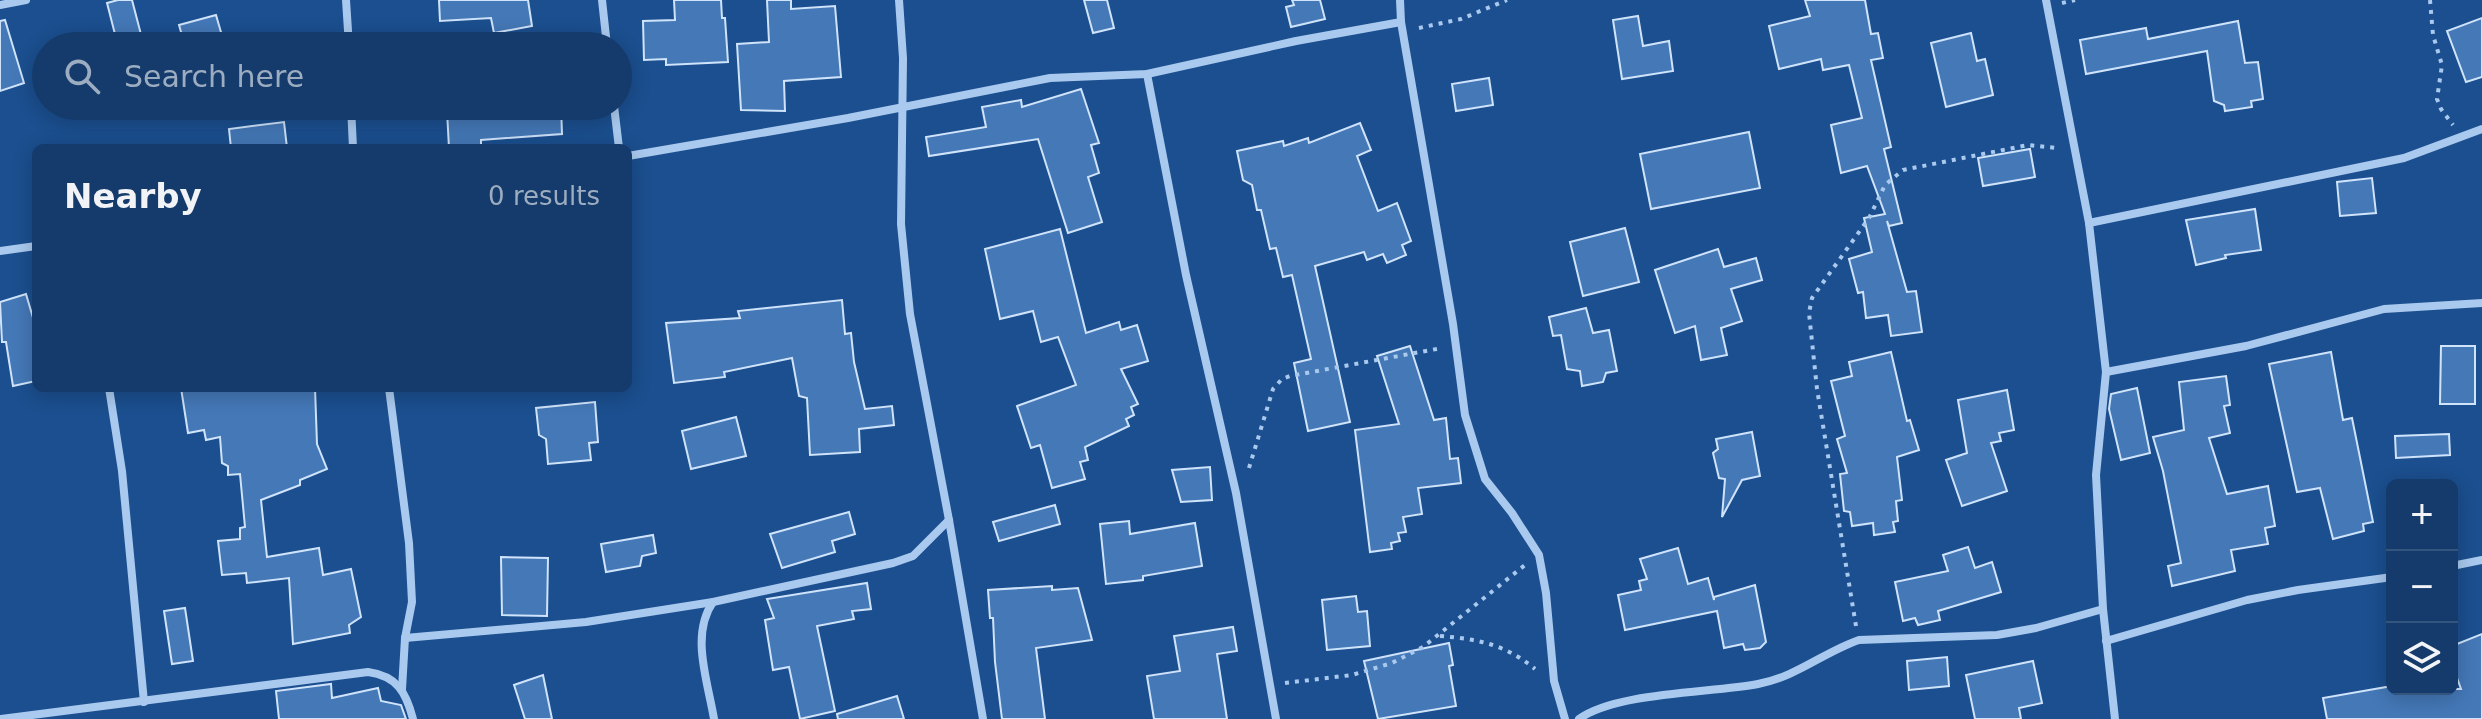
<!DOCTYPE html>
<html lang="en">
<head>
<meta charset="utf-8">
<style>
  :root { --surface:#143b6b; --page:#1d4271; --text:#f1f3f6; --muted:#9dadc1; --line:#33557e }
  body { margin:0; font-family:"DejaVu Sans",sans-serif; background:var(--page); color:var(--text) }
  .controls { position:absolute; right:24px; bottom:24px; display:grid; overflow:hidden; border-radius:12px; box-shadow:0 4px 20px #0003 }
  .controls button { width:72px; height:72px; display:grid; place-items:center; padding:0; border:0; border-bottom:2px solid var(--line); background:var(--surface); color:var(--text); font:40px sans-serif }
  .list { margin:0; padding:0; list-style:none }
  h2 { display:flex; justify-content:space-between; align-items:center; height:104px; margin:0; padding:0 32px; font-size:34px }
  h2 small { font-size:26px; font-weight:400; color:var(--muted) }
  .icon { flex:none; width:44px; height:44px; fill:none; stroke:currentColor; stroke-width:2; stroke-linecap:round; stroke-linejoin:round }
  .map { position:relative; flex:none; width:2482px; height:719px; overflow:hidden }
  .search { position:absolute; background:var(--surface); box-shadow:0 4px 20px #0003; left:32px; top:32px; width:600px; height:88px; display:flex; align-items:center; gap:20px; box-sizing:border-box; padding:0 28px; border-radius:44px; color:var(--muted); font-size:30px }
  .panel { position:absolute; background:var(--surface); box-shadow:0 4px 20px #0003; left:32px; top:144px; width:600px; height:248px; border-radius:12px }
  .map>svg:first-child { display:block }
  .building { fill:#4478b7; stroke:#cfe3fa; stroke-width:2 }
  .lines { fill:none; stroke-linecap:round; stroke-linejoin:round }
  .path { stroke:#a9c9ee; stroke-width:4; stroke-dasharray:4 6; stroke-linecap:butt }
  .street { stroke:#a9c9ee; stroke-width:8 }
</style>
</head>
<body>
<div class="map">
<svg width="2482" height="719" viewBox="0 0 2482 719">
  <rect width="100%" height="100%" fill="#1b4f8f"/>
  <g class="building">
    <polygon points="118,0 132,0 144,46 118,46 107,3"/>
    <polygon points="439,0 528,0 532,26 494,33 491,18 440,21"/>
    <polygon points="674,0 721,0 722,18 725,18 728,62 666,65 666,59 644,60 643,21 675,20"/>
    <polygon points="767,0 791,0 791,9 835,6 841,77 784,81 785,111 741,110 737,44 769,42"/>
    <polygon points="1084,0 1107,0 1114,28 1093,33"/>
    <polygon points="1292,0 1320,0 1325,19 1291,27 1286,7 1294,5"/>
    <polygon points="1805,0 1865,0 1871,34 1878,33 1883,58 1871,60 1891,147 1884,149 1902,223 1889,226 1887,221 1907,292 1916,291 1922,332 1891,336 1888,315 1866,318 1863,292 1858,293 1849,259 1872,252 1864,218 1885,214 1867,166 1841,173 1831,125 1862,118 1849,65 1823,70 1821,59 1779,69 1769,26 1810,16"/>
    <polygon points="216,15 225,46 185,46 179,25"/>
    <polygon points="1638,16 1643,46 1669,41 1673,71 1622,79 1613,20"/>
    <polygon points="2482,18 2482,77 2466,82 2447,31"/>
    <polygon points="5,20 24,83 0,91 0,21"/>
    <polygon points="2238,21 2245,63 2258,62 2263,99 2251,101 2252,107 2225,111 2224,105 2214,101 2207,51 2086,74 2080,40 2146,28 2148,39"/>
    <polygon points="1971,33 1977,61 1985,59 1993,95 1946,107 1931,43"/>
    <polygon points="1489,78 1493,105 1456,111 1452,84"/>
    <polygon points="1081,89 1099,143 1091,145 1099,173 1088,177 1102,222 1068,233 1038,139 929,156 926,137 986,127 982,107 1021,100 1022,107"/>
    <polygon points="506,106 561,106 562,134 481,140 481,148 449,148 447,111"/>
    <polygon points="284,122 287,148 231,148 229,129"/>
    <polygon points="1360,123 1371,150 1357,156 1378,211 1397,203 1411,241 1402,245 1406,255 1387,263 1383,254 1367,260 1364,252 1315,266 1350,422 1308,431 1294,363 1311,359 1292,275 1283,277 1276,248 1270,249 1261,210 1257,210 1252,185 1243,180 1237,151 1283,141 1284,146 1308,138 1309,143"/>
    <polygon points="1749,132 1760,188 1651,209 1640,154"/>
    <polygon points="2030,149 2035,177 1983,186 1978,158"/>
    <polygon points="2372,178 2376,213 2340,216 2337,182"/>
    <polygon points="2255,209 2261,250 2225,255 2226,258 2196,265 2186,220"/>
    <polygon points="1625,228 1639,282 1583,296 1570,242"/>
    <polygon points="1060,229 1086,333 1119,322 1121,330 1137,325 1148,361 1121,369 1138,404 1131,407 1134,415 1126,419 1129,426 1085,447 1088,460 1080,462 1085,479 1052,488 1040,445 1031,448 1017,406 1076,385 1058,337 1041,342 1033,311 1000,319 985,249"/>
    <polygon points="1718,249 1724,267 1756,258 1762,280 1731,289 1742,321 1721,328 1727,355 1701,360 1695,326 1675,333 1655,270"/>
    <polygon points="26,294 36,328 36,381 13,386 6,342 2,342 0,302"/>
    <polygon points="842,300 845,334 851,333 854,362 865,409 892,406 894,425 859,429 860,452 810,455 807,398 799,396 792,358 724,372 725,377 674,383 666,323 740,318 738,311"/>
    <polygon points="1586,308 1593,333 1609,330 1617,371 1606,373 1603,382 1582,386 1580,371 1567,369 1561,335 1553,336 1549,317"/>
    <polygon points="1410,346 1434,420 1446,418 1450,459 1458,458 1461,483 1418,488 1422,514 1403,517 1406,532 1398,533 1400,541 1391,543 1392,549 1370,552 1355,430 1399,424 1377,356"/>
    <polygon points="2441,346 2475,346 2475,404 2440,404"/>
    <polygon points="1891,352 1907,421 1910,420 1919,450 1897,457 1902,500 1896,501 1898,521 1893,522 1895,532 1874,535 1873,523 1852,526 1850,512 1844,511 1840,474 1847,473 1837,439 1845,436 1831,381 1852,376 1849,362"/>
    <polygon points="2331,352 2343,420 2352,418 2373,522 2363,524 2364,531 2333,539 2320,488 2297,492 2269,364"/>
    <polygon points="2226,376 2230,405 2224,406 2230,433 2209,438 2227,494 2268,486 2275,526 2265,528 2268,544 2231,550 2235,571 2172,586 2168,566 2181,563 2163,471 2153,437 2184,430 2179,382"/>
    <polygon points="181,388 315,388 317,444 327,469 300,480 300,485 261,500 267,557 319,548 323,575 351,569 361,617 349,625 350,633 293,644 289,578 247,583 246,573 222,575 218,541 240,539 240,528 245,527 240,474 228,475 228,466 222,463 220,437 206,440 204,430 188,433"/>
    <polygon points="2137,388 2150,453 2121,460 2109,409 2111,394"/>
    <polygon points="2007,390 2014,430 1999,433 2001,441 1991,443 2007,491 1962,506 1946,460 1967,453 1958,400"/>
    <polygon points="595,402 598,442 589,443 591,460 548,464 546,439 539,435 536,408"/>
    <polygon points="736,417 746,456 691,469 682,431"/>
    <polygon points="1752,432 1760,476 1742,480 1722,517 1725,479 1719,478 1713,453 1718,449 1716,439"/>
    <polygon points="2449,434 2450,455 2396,458 2395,436"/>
    <polygon points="1210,467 1212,500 1181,502 1172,470"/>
    <polygon points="1055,505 1060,524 999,541 993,522"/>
    <polygon points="849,512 855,534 832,541 835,552 782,568 770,534"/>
    <polygon points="1129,521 1130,534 1195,523 1202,566 1143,576 1143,580 1106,584 1100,524"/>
    <polygon points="653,535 656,553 642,556 640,566 606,572 601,544"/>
    <polygon points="1968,547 1975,568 1992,562 2001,592 1938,611 1940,620 1918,625 1915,618 1903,621 1895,582 1948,571 1943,555"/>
    <polygon points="1678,548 1688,584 1708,578 1714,600 1714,597 1755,585 1766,642 1760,648 1745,650 1743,644 1724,648 1717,611 1625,630 1618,595 1641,590 1639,581 1647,579 1640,559"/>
    <polygon points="501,557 548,558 547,616 502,615"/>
    <polygon points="867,583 871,609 852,611 854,619 817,626 835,711 800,719 789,667 773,670 765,620 774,618 767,599"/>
    <polygon points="1052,586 1052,590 1078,588 1092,640 1036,648 1045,719 1002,719 995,662 993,618 990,618 988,590"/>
    <polygon points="1356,596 1358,612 1367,611 1370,646 1327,650 1322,600"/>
    <polygon points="185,608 193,661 172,664 164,611"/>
    <polygon points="1233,627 1237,651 1217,654 1227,719 1154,719 1147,676 1180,671 1174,636"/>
    <polygon points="2482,634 2482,719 2327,719 2323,698 2392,686 2392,689 2461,689 2452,664 2452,646"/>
    <polygon points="1449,643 1453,665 1449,666 1456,706 1378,719 1364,661"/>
    <polygon points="1947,657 1949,686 1909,690 1907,661"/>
    <polygon points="2033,661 2042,703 2019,708 2021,719 1975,719 1966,675"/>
    <polygon points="543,675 552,719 525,719 514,685"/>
    <polygon points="331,684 332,698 378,688 381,701 401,705 406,719 279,719 276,691"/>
    <polygon points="897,696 904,719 838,719 837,714"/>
  </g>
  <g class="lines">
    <g class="path">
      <polyline points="2430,0 2433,35 2442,65 2437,99 2441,109 2453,125"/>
      <polyline points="2062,3 2075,0"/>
      <polyline points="1419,28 1461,19 1507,0"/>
      <polyline points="1249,468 1273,389 1282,379 1290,376 1442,348"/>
      <polyline points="1856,626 1817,389 1809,313 1812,298 1869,218 1885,185 1903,170 2028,145 2057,148"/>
      <path d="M1440,636C1477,639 1505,644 1535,669"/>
      <polyline points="1285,683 1352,675 1392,663 1423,647 1525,565"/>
    </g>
    <g class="street">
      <polyline points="346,0 349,46"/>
      <polyline points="602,0 607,46"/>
      <polyline points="899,0 903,58 901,224 910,314 949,520 983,719"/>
      <polyline points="2046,0 2089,223 2106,372 2096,475 2103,609 2115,719"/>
      <polyline points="0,5 26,0"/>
      <polyline points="1401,22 1453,324 1465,415 1485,479 1512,513 1539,555 1546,593 1554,681 1565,719"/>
      <polyline points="1147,74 1186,275 1236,493 1276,719"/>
      <polyline points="351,106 353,148"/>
      <polyline points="614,106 619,148"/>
      <polyline points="628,156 848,118 1050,78 1147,74 1296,41 1401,22 1400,0"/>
      <polyline points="2089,223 2404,158 2482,129"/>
      <polyline points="0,251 36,246"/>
      <polyline points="2106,372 2246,346 2384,309 2482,303"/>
      <polyline points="109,388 122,471 144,702"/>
      <polyline points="389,388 409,543 412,602 405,638 402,689"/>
      <polyline points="2452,566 2482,560"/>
      <polyline points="405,638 586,622 713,602"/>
      <polyline points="2106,641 2247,600 2298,590 2392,577"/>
      <path d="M1,719L368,672C397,676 406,692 413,719"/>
      <path d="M714,719C708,682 690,635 713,602L893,563L913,556L949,520"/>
      <path d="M1579,719C1616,692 1711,693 1758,684C1796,677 1824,652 1859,640L1997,635L2036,628L2103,609"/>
    </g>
  </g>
</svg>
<div class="controls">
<button>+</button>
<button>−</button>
<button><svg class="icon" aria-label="layers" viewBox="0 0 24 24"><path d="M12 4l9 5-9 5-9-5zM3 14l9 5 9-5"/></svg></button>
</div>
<div class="search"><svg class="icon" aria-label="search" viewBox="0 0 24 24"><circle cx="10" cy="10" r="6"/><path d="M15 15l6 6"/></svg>Search here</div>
<section class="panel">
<h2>Nearby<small>0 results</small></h2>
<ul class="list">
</ul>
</section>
</div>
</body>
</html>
